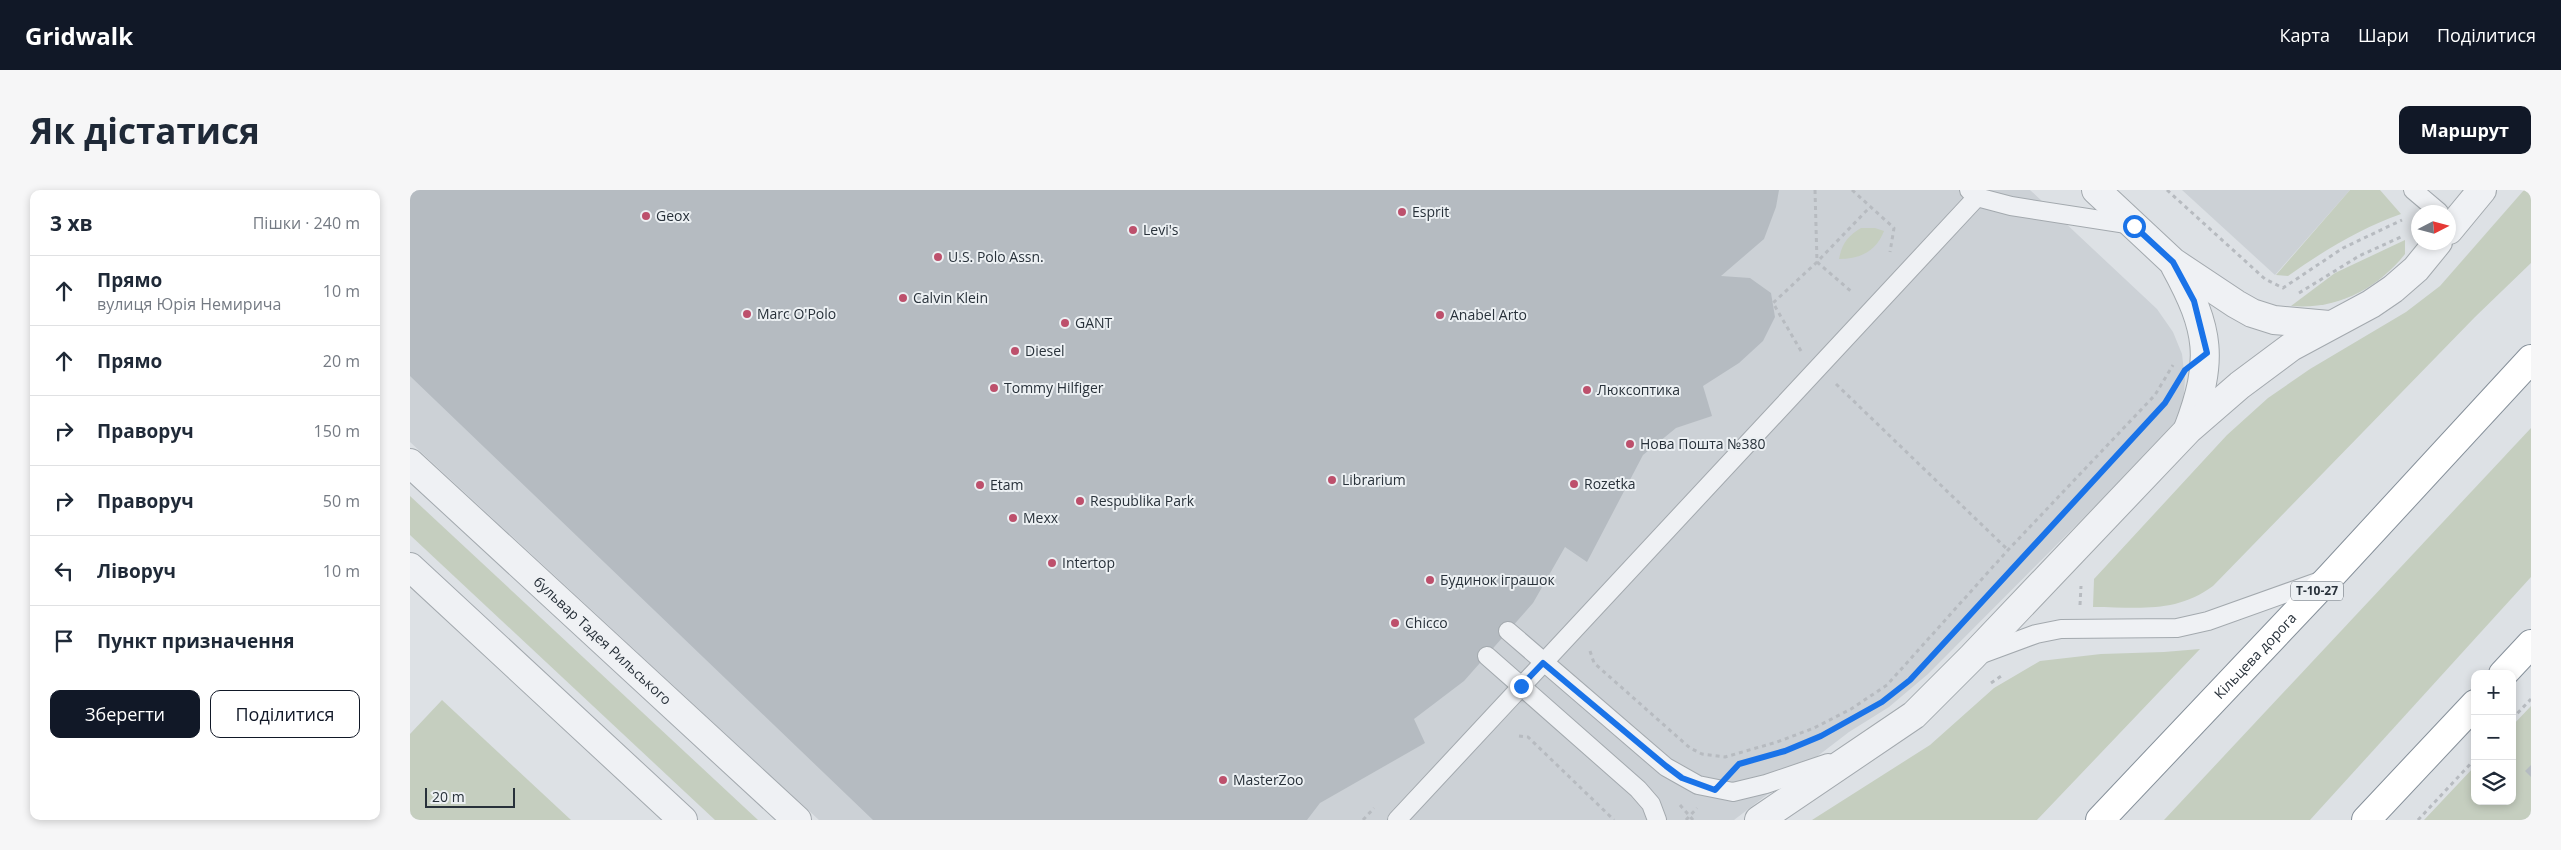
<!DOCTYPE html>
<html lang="uk">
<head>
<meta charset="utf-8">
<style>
  :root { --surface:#fff; --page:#f6f6f7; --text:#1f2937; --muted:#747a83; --line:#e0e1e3; --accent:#111827 }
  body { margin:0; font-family:"Open Sans",sans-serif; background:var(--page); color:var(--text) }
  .controls { position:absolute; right:15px; bottom:15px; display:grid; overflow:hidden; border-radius:10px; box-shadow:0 2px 8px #0003 }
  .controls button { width:45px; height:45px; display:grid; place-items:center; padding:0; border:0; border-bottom:1px solid var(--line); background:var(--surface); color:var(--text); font:25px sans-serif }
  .compass { position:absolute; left:2001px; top:15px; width:45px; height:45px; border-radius:50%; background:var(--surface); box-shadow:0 2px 8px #0003; rotate:84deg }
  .scale { position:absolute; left:15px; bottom:12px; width:90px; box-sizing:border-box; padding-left:5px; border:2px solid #28313a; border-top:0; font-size:14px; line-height:18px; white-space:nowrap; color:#28313a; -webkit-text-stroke:4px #ecf0f3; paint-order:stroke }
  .stop { position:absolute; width:15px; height:15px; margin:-11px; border:4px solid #1a73e8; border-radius:50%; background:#fff }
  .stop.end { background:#1a73e8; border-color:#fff; box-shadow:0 1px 5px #0008 }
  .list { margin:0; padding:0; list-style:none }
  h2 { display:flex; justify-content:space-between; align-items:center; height:65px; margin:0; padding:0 20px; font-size:21px }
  h2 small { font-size:16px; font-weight:400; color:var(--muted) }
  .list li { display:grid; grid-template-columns:32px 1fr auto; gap:15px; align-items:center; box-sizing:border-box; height:70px; padding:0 20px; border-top:1px solid var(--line) }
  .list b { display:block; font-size:19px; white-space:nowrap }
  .list p { margin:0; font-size:16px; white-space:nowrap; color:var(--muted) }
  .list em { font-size:16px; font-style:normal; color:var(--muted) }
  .actions { display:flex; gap:10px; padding:15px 20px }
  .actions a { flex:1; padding:11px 0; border:1px solid var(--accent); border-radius:10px; text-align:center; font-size:18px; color:var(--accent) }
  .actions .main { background:var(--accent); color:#fff }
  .icon { flex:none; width:28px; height:28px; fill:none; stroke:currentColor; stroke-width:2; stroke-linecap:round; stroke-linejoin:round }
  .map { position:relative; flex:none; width:2121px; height:630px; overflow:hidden; border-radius:10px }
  header { display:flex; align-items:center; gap:30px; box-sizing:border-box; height:70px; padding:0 25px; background:var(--accent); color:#fff }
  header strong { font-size:24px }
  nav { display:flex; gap:28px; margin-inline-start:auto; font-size:18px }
  .intro { display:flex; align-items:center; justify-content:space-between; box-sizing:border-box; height:120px; padding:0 30px }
  h1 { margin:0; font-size:35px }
  .button { padding:12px 22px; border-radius:10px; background:var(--accent); color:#fff; font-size:18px; font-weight:700 }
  main { display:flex; gap:30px; padding:0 30px }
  aside { flex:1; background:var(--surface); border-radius:10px; box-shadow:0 2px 8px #0003 }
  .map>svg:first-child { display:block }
  .built { fill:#ccd1d6 }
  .green { fill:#c5cebf }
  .building { fill:#b5bbc1 }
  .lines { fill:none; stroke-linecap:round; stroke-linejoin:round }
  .service-casing { stroke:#a3a9ae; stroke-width:20 }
  .minor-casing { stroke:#a3a9ae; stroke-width:30 }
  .trunk-casing { stroke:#86909a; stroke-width:30 }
  .path { stroke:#b7bbc0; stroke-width:3; stroke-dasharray:4 4; stroke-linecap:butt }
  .service { stroke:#eff1f4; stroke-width:18 }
  .minor { stroke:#eff1f4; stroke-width:28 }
  .trunk { stroke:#fff; stroke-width:28 }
  .route { stroke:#1a73e8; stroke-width:6 }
  .poi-dot { fill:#bd506c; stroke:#ecf0f3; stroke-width:2 }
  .labels { text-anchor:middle; stroke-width:4; stroke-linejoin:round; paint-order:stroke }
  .shield { fill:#ecf0f3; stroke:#636a72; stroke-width:1 }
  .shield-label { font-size:12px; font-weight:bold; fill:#28313a }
  .poi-label { font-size:14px; fill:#28313a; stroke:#ecf0f3; text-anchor:start }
  .street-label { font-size:14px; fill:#28313a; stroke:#ecf0f3 }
</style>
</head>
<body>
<header>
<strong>Gridwalk</strong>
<nav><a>Карта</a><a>Шари</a><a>Поділитися</a></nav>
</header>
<div class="intro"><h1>Як дістатися</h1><a class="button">Маршрут</a></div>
<main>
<aside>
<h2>3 хв<small>Пішки · 240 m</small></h2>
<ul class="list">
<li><svg class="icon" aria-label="ahead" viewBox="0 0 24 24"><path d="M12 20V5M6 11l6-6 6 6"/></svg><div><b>Прямо</b><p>вулиця Юрія Немирича</p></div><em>10 m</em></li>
<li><svg class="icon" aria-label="ahead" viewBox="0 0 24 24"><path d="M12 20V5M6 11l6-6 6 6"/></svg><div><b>Прямо</b></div><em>20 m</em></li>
<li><svg class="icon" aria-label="right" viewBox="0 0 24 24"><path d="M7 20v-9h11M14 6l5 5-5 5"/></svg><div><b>Праворуч</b></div><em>150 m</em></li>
<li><svg class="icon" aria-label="right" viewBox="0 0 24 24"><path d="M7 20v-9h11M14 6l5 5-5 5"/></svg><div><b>Праворуч</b></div><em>50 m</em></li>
<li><svg class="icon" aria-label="left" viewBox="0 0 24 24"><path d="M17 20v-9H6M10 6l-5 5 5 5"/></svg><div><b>Ліворуч</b></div><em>10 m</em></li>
<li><svg class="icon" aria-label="arrive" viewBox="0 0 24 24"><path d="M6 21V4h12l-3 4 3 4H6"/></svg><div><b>Пункт призначення</b></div></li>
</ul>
<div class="actions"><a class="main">Зберегти</a><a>Поділитися</a></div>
</aside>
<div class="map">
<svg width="2121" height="630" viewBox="0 0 2121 630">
  <rect width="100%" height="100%" fill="#dde1e5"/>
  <g class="built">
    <polygon points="0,0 1620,0 1747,119 1763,142 1772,164 1775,190 1773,215 1764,237 1518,484 1479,517 1439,542 1324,630 409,630 0,252"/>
    <polygon points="1772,0 1940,0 1865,85"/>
  </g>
  <g class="green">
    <path d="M1940,0H1970L1991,24C1951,38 1913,61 1878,86L1866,85Z"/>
    <path d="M2114,0H2121V73L2065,127L1803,396C1765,424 1728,417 1683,417L1684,389L1817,245L1858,208L1900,179L1996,122L2030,96Z"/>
    <path d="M1451,38H1465L1474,41C1466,61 1451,69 1429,69C1432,53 1438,46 1451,38Z"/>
    <path d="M1995,50V64C1967,99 1927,120 1881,116L1925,83Z"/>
    <polygon points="2121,238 2121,387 1900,630 1754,630"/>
    <polygon points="0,306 348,630 305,630 0,345"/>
    <polygon points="1790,459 1627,630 1402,630 1520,555 1584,498 1630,471 1691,464 1754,462"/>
    <polygon points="32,510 161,630 0,630 0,544"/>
    <polygon points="2121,516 2121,630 2014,630 2065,576 2065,611 2102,611 2102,536"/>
  </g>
  <g class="building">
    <polygon points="0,0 1369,0 1366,17 1354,49 1311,86 1340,88 1361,103 1365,127 1353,151 1329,173 1293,196 1302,226 1266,238 1233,265 1177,372 1155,357 1123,413 1054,491 1004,529 1015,553 910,613 897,630 463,630 0,186"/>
    <polygon points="2121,575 2121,587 2115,581"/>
  </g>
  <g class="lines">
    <defs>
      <g id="service">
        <polyline points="1559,0 1567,7 1601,16 1723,35"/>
        <polyline points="2003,0 2029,22"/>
        <polyline points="1098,441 1256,577 1288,595 1323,602 1356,594 1418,573"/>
        <polyline points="1569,465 1626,444 1651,439 1767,438 1798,431 1913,390"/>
        <polyline points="1077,466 1228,599 1241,614 1247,630"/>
        <polyline points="987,630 1567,7"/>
      </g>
      <g id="minor">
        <polyline points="1686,0 1763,72 1826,114 1842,123 1864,130 1919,135"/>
        <polyline points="2039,40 2072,0"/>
        <path d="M1765,76C1800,140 1804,170 1778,239"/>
        <path id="s1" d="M0,273L387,630"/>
        <polyline points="0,377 273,630"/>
        <polyline points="1349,630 1504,525 1562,467 1778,240 1830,195 1881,157 1961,114 1983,99 2006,79 2028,52"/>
      </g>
      <g id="trunk">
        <polyline points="2093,484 2121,454"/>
        <path id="s2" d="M1690,630L1920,387L2121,169"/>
        <polyline points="1956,630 2065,514"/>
      </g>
    </defs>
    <use href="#service" class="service-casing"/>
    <use href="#minor" class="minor-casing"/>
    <use href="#trunk" class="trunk-casing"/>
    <g class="path">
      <polyline points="1405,0 1407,72 1443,103"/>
      <polyline points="1442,0 1484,38 1480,62"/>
      <polyline points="1757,0 1855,89 1873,98 1933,58 1992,30"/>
      <polyline points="1889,103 1949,66 1993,46"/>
      <polyline points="1391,161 1363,113 1407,72 1460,17"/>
      <polyline points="1426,194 1598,360"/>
      <polyline points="1617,363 1755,213"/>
      <polyline points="1670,415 1671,396"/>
      <polyline points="1180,461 1184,473 1280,558 1292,564 1315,567 1367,552 1404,538 1441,519 1477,495 1598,360 1745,205 1763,175"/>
      <polyline points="1581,493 1594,484"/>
      <polyline points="2102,529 2121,509"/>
      <polyline points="1109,546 1118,547 1204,630"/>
      <polyline points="1393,553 1437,532"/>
      <polyline points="1270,615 1283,630"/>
      <polyline points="953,630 964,618"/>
      <polyline points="1276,630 1287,618"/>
      <polyline points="2008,630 2065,569"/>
    </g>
    <use href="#service" class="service"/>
    <use href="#minor" class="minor"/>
    <use href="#trunk" class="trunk"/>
  </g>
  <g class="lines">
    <polyline class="route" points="1111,496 1133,473 1256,576 1272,588 1305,600 1329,574 1375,561 1411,546 1472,512 1500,490 1755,213 1775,180 1797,163 1784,111 1763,72 1724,36"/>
  </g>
  <g class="poi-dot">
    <circle cx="992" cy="22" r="5"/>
    <circle cx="236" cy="26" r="5"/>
    <circle cx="723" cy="40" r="5"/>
    <circle cx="528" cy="67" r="5"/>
    <circle cx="493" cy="108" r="5"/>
    <circle cx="337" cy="124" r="5"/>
    <circle cx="1030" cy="125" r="5"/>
    <circle cx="655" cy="133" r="5"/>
    <circle cx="605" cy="161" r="5"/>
    <circle cx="584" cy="198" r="5"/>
    <circle cx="1177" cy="200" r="5"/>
    <circle cx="1220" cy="254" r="5"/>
    <circle cx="922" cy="290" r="5"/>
    <circle cx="1164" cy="294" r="5"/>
    <circle cx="570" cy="295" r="5"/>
    <circle cx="670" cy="311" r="5"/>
    <circle cx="603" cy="328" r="5"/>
    <circle cx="642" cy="373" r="5"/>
    <circle cx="1020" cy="390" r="5"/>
    <circle cx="985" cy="433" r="5"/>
    <circle cx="813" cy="590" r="5"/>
  </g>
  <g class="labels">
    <rect class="shield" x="1881" y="391.5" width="52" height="19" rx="4"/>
    <g class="shield-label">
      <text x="1907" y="405">Т-10-27</text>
    </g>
    <g class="poi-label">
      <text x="1002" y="27">Esprit</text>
      <text x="246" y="31">Geox</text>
      <text x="733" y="45">Levi's</text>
      <text x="538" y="72">U.S. Polo Assn.</text>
      <text x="503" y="113">Calvin Klein</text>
      <text x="347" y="129">Marc O'Polo</text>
      <text x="1040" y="130">Anabel Arto</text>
      <text x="665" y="138">GANT</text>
      <text x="615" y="166">Diesel</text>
      <text x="594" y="203">Tommy Hilfiger</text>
      <text x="1187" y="205">Люксоптика</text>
      <text x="1230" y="259">Нова Пошта №380</text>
      <text x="932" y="295">Librarium</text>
      <text x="1174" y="299">Rozetka</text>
      <text x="580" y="300">Etam</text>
      <text x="680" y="316">Respublika Park</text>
      <text x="613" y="333">Mexx</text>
      <text x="652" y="378">Intertop</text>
      <text x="1030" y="395">Будинок іграшок</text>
      <text x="995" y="438">Chicco</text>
      <text x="823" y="595">MasterZoo</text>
    </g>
    <g class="street-label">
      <text dy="5" stroke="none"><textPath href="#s1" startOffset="262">бульвар Тадея Рильського</textPath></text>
      <text dy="5" stroke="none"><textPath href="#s2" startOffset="226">Кільцева дорога</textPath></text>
    </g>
  </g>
</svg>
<div class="controls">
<button>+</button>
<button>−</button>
<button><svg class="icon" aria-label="layers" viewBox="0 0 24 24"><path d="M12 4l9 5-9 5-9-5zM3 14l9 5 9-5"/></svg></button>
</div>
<svg class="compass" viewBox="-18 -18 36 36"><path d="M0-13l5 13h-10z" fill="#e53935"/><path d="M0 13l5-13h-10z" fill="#747a83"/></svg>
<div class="scale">20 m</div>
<div class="stop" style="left:1724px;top:36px"></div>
<div class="stop end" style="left:1111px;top:496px"></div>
</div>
</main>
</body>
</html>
